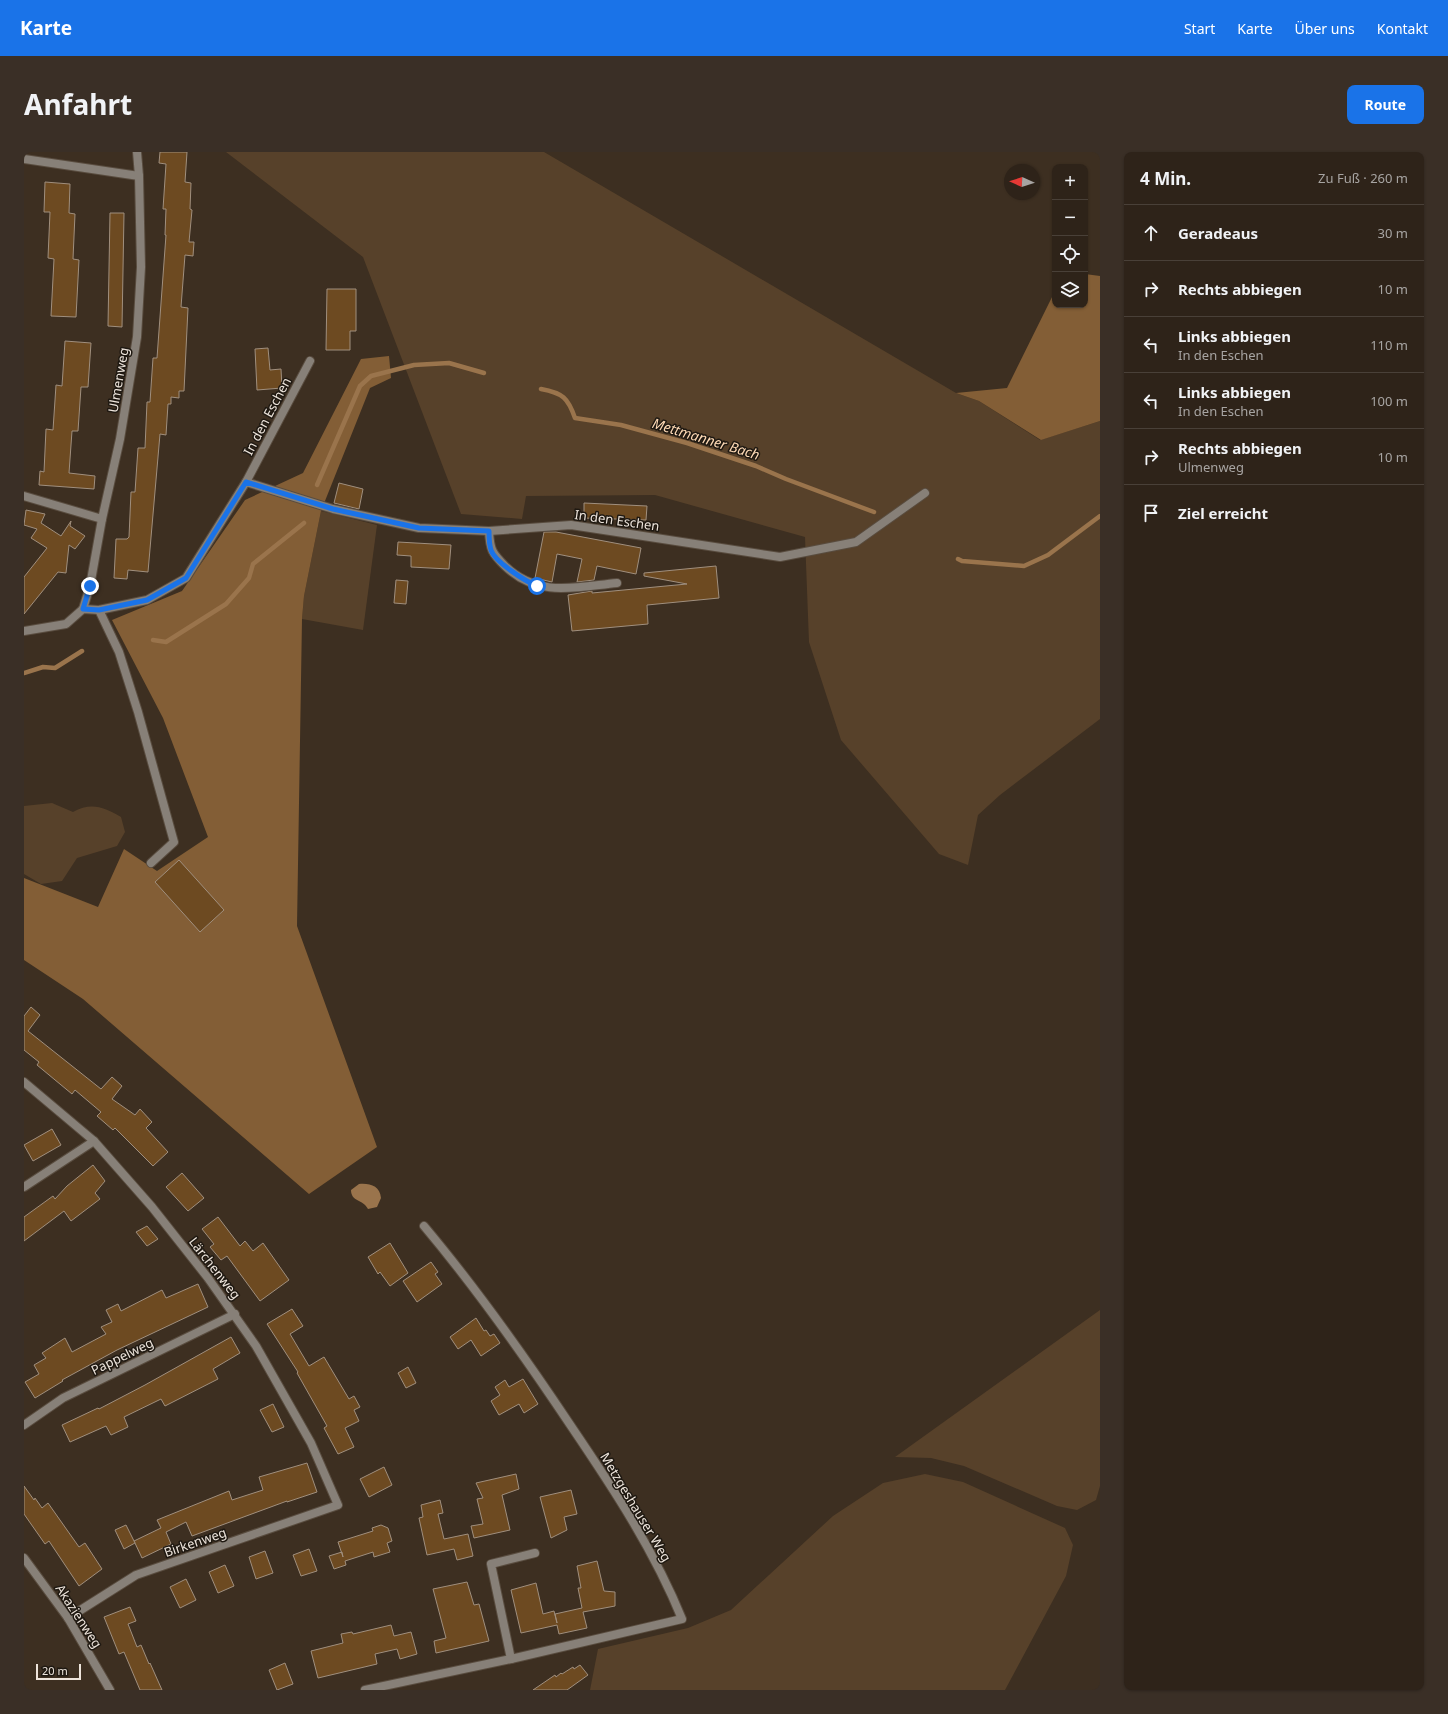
<!DOCTYPE html>
<html lang="de">
<head>
<meta charset="utf-8">
<style>
  :root { --surface:#2e2319; --page:#3a2f26; --text:#f1f3f6; --muted:#a7a4a2; --line:#494038; --accent:#1a73e8 }
  body { margin:0; font-family:"Noto Sans",sans-serif; background:var(--page); color:var(--text) }
  .controls { position:absolute; right:12px; top:12px; display:grid; overflow:hidden; border-radius:8px; box-shadow:0 1px 3px #0004 }
  .controls button { width:36px; height:36px; display:grid; place-items:center; padding:0; border:0; border-bottom:1px solid var(--line); background:var(--surface); color:var(--text); font:20px sans-serif }
  .compass { position:absolute; left:980px; top:12px; width:36px; height:36px; border-radius:50%; background:var(--surface); box-shadow:0 1px 3px #0004; rotate:273deg }
  .scale { position:absolute; left:12px; bottom:10px; width:45px; box-sizing:border-box; padding-left:4px; border:2px solid #ede4db; border-top:0; font-size:11px; line-height:14px; white-space:nowrap; color:#ede4db; -webkit-text-stroke:3px #1f1912; paint-order:stroke }
  .stop { position:absolute; width:12px; height:12px; margin:-9px; border:3px solid #1a73e8; border-radius:50%; background:#fff }
  .stop.end { background:#1a73e8; border-color:#fff; box-shadow:0 1px 4px #0008 }
  .list { margin:0; padding:0; list-style:none }
  h2 { display:flex; justify-content:space-between; align-items:center; height:52px; margin:0; padding:0 16px; font-size:17px }
  h2 small { font-size:13px; font-weight:400; color:var(--muted) }
  .list li { display:grid; grid-template-columns:26px 1fr auto; gap:12px; align-items:center; box-sizing:border-box; height:56px; padding:0 16px; border-top:1px solid var(--line) }
  .list b { display:block; font-size:15px; white-space:nowrap }
  .list p { margin:0; font-size:13px; white-space:nowrap; color:var(--muted) }
  .list em { font-size:13px; font-style:normal; color:var(--muted) }
  .icon { flex:none; width:22px; height:22px; fill:none; stroke:currentColor; stroke-width:2; stroke-linecap:round; stroke-linejoin:round }
  .map { position:relative; flex:none; width:1076px; height:1538px; overflow:hidden; border-radius:8px }
  header { display:flex; align-items:center; gap:24px; box-sizing:border-box; height:56px; padding:0 20px; background:var(--accent); color:#fff }
  header strong { font-size:19px }
  nav { display:flex; gap:22px; margin-inline-start:auto; font-size:14px }
  .intro { display:flex; align-items:center; justify-content:space-between; box-sizing:border-box; height:96px; padding:0 24px }
  h1 { margin:0; font-size:28px }
  .button { padding:10px 18px; border-radius:8px; background:var(--accent); color:#fff; font-size:14px; font-weight:700 }
  main { display:flex; gap:24px; padding:0 24px }
  aside { flex:1; background:var(--surface); border-radius:8px; box-shadow:0 1px 3px #0004 }
  .map>svg:first-child { display:block }
  .green { fill:#57412a }
  .forest { fill:#835e36 }
  .water { fill:#9a744c }
  .lines { fill:none; stroke-linecap:round; stroke-linejoin:round }
  .stream { stroke:#9a744c; stroke-width:4.5 }
  .building { fill:#6d4a21; stroke:#a08f7e }
  .lane-casing { stroke:#594c3f; stroke-width:10 }
  .street-casing { stroke:#594c3f; stroke-width:10 }
  .lane { stroke:#878078; stroke-width:8 }
  .street { stroke:#878078; stroke-width:8 }
  .route { stroke:#1a73e8; stroke-width:5 }
  .labels { text-anchor:middle; stroke-width:3; stroke-linejoin:round; paint-order:stroke }
  .street-label { font-size:13px; fill:#ede4db; stroke:#1f1912 }
  .water-label { font-size:14px; font-style:italic; fill:#fdd9b5; stroke:#1f1912 }
</style>
</head>
<body>
<header>
<strong>Karte</strong>
<nav><a>Start</a><a>Karte</a><a>Über uns</a><a>Kontakt</a></nav>
</header>
<div class="intro"><h1>Anfahrt</h1><a class="button">Route</a></div>
<main>
<div class="map">
<svg width="1076" height="1538" viewBox="0 0 1076 1538">
  <rect width="100%" height="100%" fill="#3d2f21"/>
  <g class="green">
    <polygon points="202,0 520,0 932,241 955,249 1016,288 1076,269 1076,567 976,643 954,663 944,713 915,702 817,588 785,490 781,385 631,343 502,344 498,367 437,362 339,105"/>
    <polygon points="297,359 353,373 339,478 278,467 280,444"/>
    <path d="M28,651L49,660C67,650 80,655 97,665L101,680L93,694L53,706L38,729L17,732L0,722V654Z"/>
    <polygon points="1076,1158 1076,1334 1072,1348 1053,1358 1033,1354 940,1314 907,1306 871,1305"/>
    <polygon points="901,1322 939,1330 1041,1376 1049,1393 1042,1424 981,1538 566,1538 574,1497 664,1476 707,1458 809,1364 859,1331"/>
  </g>
  <g class="forest">
    <polygon points="1061,122 1076,124 1076,269 1017,288 955,249 932,241 983,236 1031,139 1031,153 1061,153"/>
    <polygon points="365,204 367,226 346,236 297,359 280,444 278,467 273,774 353,995 285,1042 59,847 0,808 0,726 74,755 100,697 133,719 184,685 139,566 88,468 158,439 221,348 279,321 337,207"/>
  </g>
  <path class="water" d="M335,1032C346,1031 356,1034 357,1046L353,1055L344,1057C339,1047 327,1050 327,1038Z"/>
  <g class="lines">
    <g class="stream">
      <path d="M517,237C539,241 544,246 551,266L597,273L663,291L732,314L762,327L850,360"/>
      <polyline points="293,333 336,234 347,224 390,213 425,211 460,221"/>
      <polyline points="934,407 938,409 1000,414 1024,403 1076,364"/>
      <polyline points="129,488 142,490 202,452 225,426 229,412 280,371"/>
      <polyline points="0,521 19,515 31,516 58,499"/>
    </g>
  </g>
  <g class="building">
    <polygon points="136,0 163,0 161,30 167,31 166,57 168,58 165,90 170,90 169,104 161,103 157,155 164,156 160,239 155,239 155,246 147,245 147,252 144,252 142,283 136,282 124,420 104,418 103,427 90,426 92,387 103,387 105,385 107,340 111,340 114,296 121,296 123,250 126,250 129,206 133,206 142,83 141,83 142,57 139,57 142,12 135,11"/>
    <polygon points="21,30 46,32 45,61 51,62 49,107 55,108 52,165 27,164 30,107 24,106 26,60 20,60"/>
    <polygon points="86,61 100,61 98,175 84,174"/>
    <polygon points="303,137 332,137 332,179 326,179 326,198 302,198"/>
    <polygon points="41,189 67,191 64,235 57,235 54,279 48,279 45,321 71,324 70,337 15,333 16,319 20,320 22,277 29,278 32,233 38,234"/>
    <polygon points="244,196 246,218 257,217 258,236 233,238 231,197"/>
    <polygon points="315,331 339,337 335,357 310,351"/>
    <polygon points="560,351 623,354 622,368 560,366"/>
    <polygon points="2,358 21,362 17,371 37,384 47,369 46,374 61,384 51,397 45,393 42,421 34,420 0,462 0,425 23,396 7,386 13,377 0,373"/>
    <polygon points="520,380 532,380 617,396 612,422 573,414 570,428 553,430 558,407 533,402 528,430 511,426"/>
    <polygon points="374,390 427,393 425,417 387,415 387,404 373,403"/>
    <polygon points="692,414 695,446 623,453 624,472 548,479 544,443 568,439 568,441 663,432 620,424 620,421"/>
    <polygon points="372,428 384,429 382,452 370,451"/>
    <polygon points="155,708 200,758 176,780 131,730"/>
    <polygon points="7,855 16,863 4,879 77,937 88,925 98,934 88,947 111,963 116,957 128,970 122,976 144,1000 129,1014 91,976 89,978 73,964 77,960 51,938 48,942 13,913 15,910 0,898 0,864"/>
    <polygon points="28,977 37,993 9,1009 0,993"/>
    <polygon points="69,1013 81,1029 71,1041 76,1047 47,1069 40,1059 0,1089 0,1065 29,1044 31,1047 43,1034"/>
    <polygon points="158,1021 180,1046 164,1059 142,1035"/>
    <polygon points="194,1065 216,1094 221,1089 229,1099 239,1091 265,1128 236,1149 203,1104 197,1108 186,1095 190,1092 178,1077"/>
    <polygon points="123,1074 134,1087 123,1094 112,1080"/>
    <polygon points="366,1091 384,1121 366,1134 356,1120 354,1122 344,1105"/>
    <polygon points="407,1110 414,1120 411,1122 418,1132 393,1150 379,1129"/>
    <polygon points="174,1132 184,1155 93,1198 38,1228 39,1229 11,1246 1,1230 15,1222 10,1213 22,1206 18,1201 41,1186 48,1200 82,1182 77,1175 88,1170 82,1158 94,1152 97,1159 138,1138 142,1146"/>
    <polygon points="268,1157 279,1174 266,1182 285,1214 300,1205 325,1247 330,1244 336,1255 330,1258 335,1269 321,1276 330,1295 314,1302 300,1276 303,1274 273,1221 274,1220 243,1172"/>
    <polygon points="452,1166 460,1179 462,1178 466,1184 470,1182 476,1191 457,1204 447,1188 434,1197 426,1185"/>
    <polygon points="207,1185 216,1201 189,1217 194,1227 141,1254 137,1247 100,1265 104,1275 87,1283 82,1274 46,1290 38,1273 74,1256 75,1257 121,1233"/>
    <polygon points="384,1215 392,1231 382,1236 374,1221"/>
    <polygon points="499,1227 514,1252 500,1261 495,1252 475,1263 467,1249 476,1243 471,1235 481,1228 485,1235"/>
    <polygon points="249,1252 260,1275 248,1280 236,1258"/>
    <polygon points="283,1311 293,1340 263,1350 263,1349 168,1384 162,1370 142,1380 147,1392 118,1406 110,1389 137,1376 133,1368 205,1339 208,1348 239,1338 235,1325"/>
    <polygon points="360,1315 368,1333 345,1345 336,1327"/>
    <polygon points="492,1322 495,1337 478,1343 486,1378 450,1386 447,1374 459,1372 453,1347 459,1346 452,1331"/>
    <polygon points="0,1334 10,1348 11,1346 18,1356 24,1351 55,1395 61,1391 78,1417 55,1434 25,1389 21,1392 0,1362"/>
    <polygon points="547,1338 553,1362 540,1365 543,1378 527,1386 516,1345"/>
    <polygon points="416,1348 419,1361 414,1362 420,1387 444,1382 449,1404 433,1408 430,1397 403,1403 395,1366 399,1365 397,1353"/>
    <polygon points="102,1373 111,1391 100,1397 91,1378"/>
    <polygon points="357,1373 364,1376 368,1389 363,1391 366,1400 350,1405 349,1400 321,1409 322,1413 310,1417 305,1404 318,1400 319,1405 314,1390 349,1379 348,1376"/>
    <polygon points="285,1397 293,1419 277,1424 269,1403"/>
    <polygon points="241,1399 249,1421 232,1427 225,1405"/>
    <polygon points="573,1409 580,1439 591,1440 591,1454 559,1460 563,1476 535,1482 533,1473 497,1481 487,1438 512,1431 519,1462 530,1459 533,1471 531,1462 558,1456 554,1436 557,1436 553,1414"/>
    <polygon points="201,1413 210,1434 194,1441 185,1420"/>
    <polygon points="162,1427 172,1448 156,1456 146,1435"/>
    <polygon points="443,1430 450,1453 455,1452 465,1489 412,1501 410,1489 422,1486 409,1437"/>
    <polygon points="106,1455 112,1469 104,1472 113,1495 117,1493 125,1512 126,1511 138,1538 116,1538 100,1500 95,1502 80,1465"/>
    <polygon points="367,1473 370,1484 387,1480 393,1502 376,1507 373,1497 351,1502 353,1512 294,1526 287,1499 319,1491 317,1482 328,1480 329,1482"/>
    <polygon points="261,1511 269,1532 253,1538 245,1518"/>
    <polygon points="556,1513 564,1523 543,1538 509,1538 531,1523 532,1525 537,1521 538,1522 549,1515 550,1517"/>
  </g>
  <g class="lines">
    <defs>
      <g id="lane">
        <path d="M465,379C466,398 468,401 481,414C514,446 552,435 593,431"/>
        <polyline points="75,458 95,500 114,560 150,690 127,711"/>
        <polyline points="487,1507 467,1412 511,1401"/>
      </g>
      <g id="street">
        <polyline points="0,7 115,24"/>
        <polyline points="222,330 309,357 395,376 465,379 547,373 756,405 832,390 901,341"/>
        <polyline points="0,344 78,367"/>
        <polyline points="59,457 66,434 78,367 96,287 113,185 117,115 115,24 113,0"/>
        <polyline points="0,479 42,472 59,457 75,458 123,448 162,426 222,330 286,209"/>
        <polyline points="0,930 70,989 128,1055 184,1126 232,1194 287,1291 314,1353 112,1423 44,1466"/>
        <polyline points="0,1035 70,989"/>
        <polyline points="0,1273 39,1246 211,1162"/>
        <polyline points="0,1406 44,1466 86,1538"/>
        <path d="M341,1538L487,1507L658,1467C630,1398 589,1336 547,1274C501,1205 453,1137 400,1074"/>
      </g>
    </defs>
    <use href="#lane" class="lane-casing"/>
    <use href="#street" class="street-casing"/>
    <use href="#lane" class="lane"/>
    <use href="#street" class="street"/>
  </g>
  <g class="lines">
    <path class="route" d="M66,434L59,457L75,458L123,448L162,426L222,330L309,357L395,376L465,379C465,385 465,392 467,398C471,410 501,429 513,434"/>
  </g>
  <g class="labels">
    <g class="street-label">
      <text transform="translate(94 228) rotate(-80)" y="5">Ulmenweg</text>
      <text transform="translate(243 264) rotate(-62)" y="5">In den Eschen</text>
      <text transform="translate(593 368) rotate(8)" y="5">In den Eschen</text>
      <text transform="translate(191 1116) rotate(52)" y="5">Lärchenweg</text>
      <text transform="translate(98 1204) rotate(-26)" y="5">Pappelweg</text>
      <text transform="translate(612 1355) rotate(59)" y="5">Metzgeshauser Weg</text>
      <text transform="translate(171 1390) rotate(-19)" y="5">Birkenweg</text>
      <text transform="translate(55 1464) rotate(57)" y="5">Akazienweg</text>
    </g>
    <g class="water-label">
      <text transform="translate(682 287) rotate(17)" y="5">Mettmanner Bach</text>
    </g>
  </g>
</svg>
<div class="controls">
<button>+</button>
<button>−</button>
<button><svg class="icon" aria-label="locate" viewBox="0 0 24 24"><circle cx="12" cy="12" r="6"/><path d="M12 2v4M12 18v4M2 12h4M18 12h4"/></svg></button>
<button><svg class="icon" aria-label="layers" viewBox="0 0 24 24"><path d="M12 4l9 5-9 5-9-5zM3 14l9 5 9-5"/></svg></button>
</div>
<svg class="compass" viewBox="-18 -18 36 36"><path d="M0-13l5 13h-10z" fill="#e53935"/><path d="M0 13l5-13h-10z" fill="#a7a4a2"/></svg>
<div class="scale">20 m</div>
<div class="stop" style="left:513px;top:434px"></div>
<div class="stop end" style="left:66px;top:434px"></div>
</div>
<aside>
<h2>4 Min.<small>Zu Fuß · 260 m</small></h2>
<ul class="list">
<li><svg class="icon" aria-label="ahead" viewBox="0 0 24 24"><path d="M12 20V5M6 11l6-6 6 6"/></svg><div><b>Geradeaus</b></div><em>30 m</em></li>
<li><svg class="icon" aria-label="right" viewBox="0 0 24 24"><path d="M7 20v-9h11M14 6l5 5-5 5"/></svg><div><b>Rechts abbiegen</b></div><em>10 m</em></li>
<li><svg class="icon" aria-label="left" viewBox="0 0 24 24"><path d="M17 20v-9H6M10 6l-5 5 5 5"/></svg><div><b>Links abbiegen</b><p>In den Eschen</p></div><em>110 m</em></li>
<li><svg class="icon" aria-label="left" viewBox="0 0 24 24"><path d="M17 20v-9H6M10 6l-5 5 5 5"/></svg><div><b>Links abbiegen</b><p>In den Eschen</p></div><em>100 m</em></li>
<li><svg class="icon" aria-label="right" viewBox="0 0 24 24"><path d="M7 20v-9h11M14 6l5 5-5 5"/></svg><div><b>Rechts abbiegen</b><p>Ulmenweg</p></div><em>10 m</em></li>
<li><svg class="icon" aria-label="arrive" viewBox="0 0 24 24"><path d="M6 21V4h12l-3 4 3 4H6"/></svg><div><b>Ziel erreicht</b></div></li>
</ul>
</aside>
</main>
</body>
</html>
